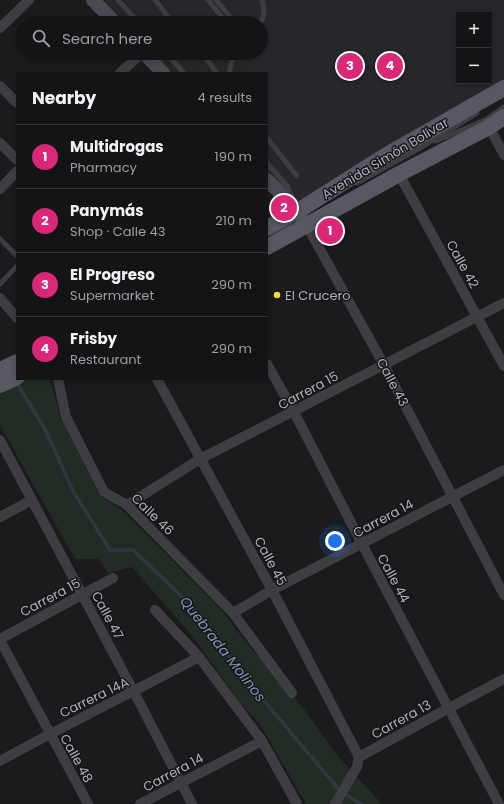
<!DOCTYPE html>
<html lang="en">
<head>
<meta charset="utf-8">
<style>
  :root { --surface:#141416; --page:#212123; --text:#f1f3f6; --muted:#9d9ea1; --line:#333335; --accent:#db2777 }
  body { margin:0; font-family:Poppins,sans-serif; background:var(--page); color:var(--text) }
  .controls { position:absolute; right:12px; top:12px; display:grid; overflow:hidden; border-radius:0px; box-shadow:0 2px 6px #0003 }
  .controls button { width:36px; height:36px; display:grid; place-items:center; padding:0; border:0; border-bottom:1px solid var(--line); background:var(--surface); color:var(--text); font:20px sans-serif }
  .you { position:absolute; left:335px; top:541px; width:14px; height:14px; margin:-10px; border:3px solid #fff; border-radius:50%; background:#1a73e8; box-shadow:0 0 0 6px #1a73e833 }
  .badge { display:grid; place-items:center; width:26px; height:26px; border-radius:50%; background:var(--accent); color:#fff; font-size:13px; font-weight:700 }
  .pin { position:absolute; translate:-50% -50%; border:2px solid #fff; box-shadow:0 1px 4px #0006 }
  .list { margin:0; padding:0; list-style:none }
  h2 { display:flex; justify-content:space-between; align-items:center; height:52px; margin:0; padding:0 16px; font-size:17px }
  h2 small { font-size:13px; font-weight:400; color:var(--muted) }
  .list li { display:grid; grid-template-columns:26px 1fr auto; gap:12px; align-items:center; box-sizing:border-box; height:64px; padding:0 16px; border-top:1px solid var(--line) }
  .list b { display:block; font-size:15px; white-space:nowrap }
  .list p { margin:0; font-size:13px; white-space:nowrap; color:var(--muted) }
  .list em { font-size:13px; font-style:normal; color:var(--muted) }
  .icon { flex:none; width:22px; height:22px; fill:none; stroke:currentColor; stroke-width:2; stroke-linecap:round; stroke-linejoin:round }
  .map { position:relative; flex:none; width:504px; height:804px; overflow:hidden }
  .search { position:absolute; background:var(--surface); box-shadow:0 2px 6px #0003; left:16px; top:16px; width:252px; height:44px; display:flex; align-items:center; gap:10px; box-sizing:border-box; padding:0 14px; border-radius:22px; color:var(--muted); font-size:15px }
  .panel { position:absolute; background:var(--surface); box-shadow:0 2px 6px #0003; left:16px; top:72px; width:252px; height:308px; border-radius:0px }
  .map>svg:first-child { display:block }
  .built { fill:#27262a; fill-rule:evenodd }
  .green { fill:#222c25 }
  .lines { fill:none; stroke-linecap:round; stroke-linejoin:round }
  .stream { stroke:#303742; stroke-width:3.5 }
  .lane { stroke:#3e3d44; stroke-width:5 }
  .street { stroke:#3e3d44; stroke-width:10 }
  .secondary { stroke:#494a52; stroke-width:14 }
  .primary { stroke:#575861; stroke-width:16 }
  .poi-dot { fill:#f9da37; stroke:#161618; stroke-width:1.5 }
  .labels { text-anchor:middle; stroke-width:3; stroke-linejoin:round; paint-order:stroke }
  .street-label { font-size:13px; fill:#adafbd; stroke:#161618 }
  .poi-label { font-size:13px; fill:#adafbd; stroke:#161618; text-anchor:start }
  .water-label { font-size:14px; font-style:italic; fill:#8396b8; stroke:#161618 }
</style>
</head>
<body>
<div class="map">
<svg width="504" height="804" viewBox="0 0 504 804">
  <rect width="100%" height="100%" fill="#1b1b1d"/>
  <path class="built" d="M93,0H504V88L298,211L267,180V73H163L144,53H261V23H115ZM459,15H489V81H459Z"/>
  <polygon class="green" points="22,379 50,379 61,419 100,496 122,510 219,607 249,646 304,709 337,755 382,804 306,804 260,724 239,702 195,639 132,567 108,573 99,559 75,559 0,425 0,393"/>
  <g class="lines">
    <polyline class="stream" points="16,382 45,429 73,491 110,550 133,550 190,604 240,672 340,791 361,804"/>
    <g class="lane">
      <polyline points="118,0 139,23"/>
      <polyline points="155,0 173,23"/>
      <polyline points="208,0 227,23"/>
      <polyline points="216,0 235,23"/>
      <path d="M260,23C265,16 265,8 262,0"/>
      <polyline points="166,53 184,73"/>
      <polyline points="201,53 207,60 217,73"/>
      <polyline points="229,73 232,60 236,53"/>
      <polyline points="267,138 297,176"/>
      <polyline points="436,141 485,120 504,107"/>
      <polyline points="267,163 287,186 293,199"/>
      <polyline points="357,183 420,148 477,113"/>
      <polyline points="0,239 17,256"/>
      <polyline points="0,284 17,266"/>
    </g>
    <g class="street">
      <polyline points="0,28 29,0"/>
      <polyline points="120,73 142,53"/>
      <polyline points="0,86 17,103"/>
      <polyline points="489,127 504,155"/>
      <polyline points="0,143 17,160"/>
      <polyline points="399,174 504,366"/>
      <polyline points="0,189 17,171"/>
      <polyline points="307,226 384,365 504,595"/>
      <polyline points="0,298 17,318"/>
      <polyline points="267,364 294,412 362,544 499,804"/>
      <polyline points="58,379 66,417 104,492 127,505 233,613 292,693"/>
      <polyline points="157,379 272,590 359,757"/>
      <polyline points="0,440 134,692 192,804"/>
      <polyline points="127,505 200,459 504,303"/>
      <polyline points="0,517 32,500"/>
      <polyline points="155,610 199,657 262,741 297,804"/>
      <polyline points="233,613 272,590 504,470"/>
      <polyline points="0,639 113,578"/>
      <polyline points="0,640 88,804"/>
      <path d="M0,761C65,725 133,692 199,657"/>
      <polyline points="140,804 262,741"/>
      <polyline points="335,804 357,767 359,757 449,708 504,679"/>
    </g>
    <g class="secondary">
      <polyline points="93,0 115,23"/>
      <polyline points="144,53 163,73"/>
      <polyline points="267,180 298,211 307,226"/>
    </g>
    <g class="primary">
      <polyline points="267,228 298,211 385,156 504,88"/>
      <polyline points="267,247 399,174 489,127 504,117"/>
      <polyline points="0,370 17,362"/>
      <polyline points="0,385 17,377"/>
    </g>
  </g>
  <circle class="poi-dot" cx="277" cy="295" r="4"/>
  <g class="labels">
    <g class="street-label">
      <text transform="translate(385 158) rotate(-31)" y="5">Avenida Simón Bolívar</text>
      <text transform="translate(463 264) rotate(61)" y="5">Calle 42</text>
      <text transform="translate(393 382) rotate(62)" y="5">Calle 43</text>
      <text transform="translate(308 390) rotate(-28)" y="5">Carrera 15</text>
      <text transform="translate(153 514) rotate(44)" y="5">Calle 46</text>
      <text transform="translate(383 518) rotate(-28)" y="5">Carrera 14</text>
      <text transform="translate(271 561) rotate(62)" y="5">Calle 45</text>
      <text transform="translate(394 578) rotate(62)" y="5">Calle 44</text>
      <text transform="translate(50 597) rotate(-28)" y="5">Carrera 15</text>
      <text transform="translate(108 615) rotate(62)" y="5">Calle 47</text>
      <text transform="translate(94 697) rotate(-26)" y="5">Carrera 14A</text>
      <text transform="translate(401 719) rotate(-29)" y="5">Carrera 13</text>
      <text transform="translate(77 758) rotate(61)" y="5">Calle 48</text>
      <text transform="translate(173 772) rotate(-28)" y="5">Carrera 14</text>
    </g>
    <g class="poi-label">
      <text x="285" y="300">El Crucero</text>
    </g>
    <g class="water-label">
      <text transform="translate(223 649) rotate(52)" y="5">Quebrada Molinos</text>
    </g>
  </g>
</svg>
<div class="controls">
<button>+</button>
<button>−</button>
</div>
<div class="you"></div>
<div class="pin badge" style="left:330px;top:231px">1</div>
<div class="pin badge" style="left:284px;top:208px">2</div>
<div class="pin badge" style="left:350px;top:66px">3</div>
<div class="pin badge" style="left:390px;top:66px">4</div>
<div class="search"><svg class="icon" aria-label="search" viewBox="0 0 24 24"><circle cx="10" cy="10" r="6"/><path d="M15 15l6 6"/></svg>Search here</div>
<section class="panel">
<h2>Nearby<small>4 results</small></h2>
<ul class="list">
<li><span class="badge">1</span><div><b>Multidrogas</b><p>Pharmacy</p></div><em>190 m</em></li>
<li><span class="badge">2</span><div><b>Panymás</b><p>Shop · Calle 43</p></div><em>210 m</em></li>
<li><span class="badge">3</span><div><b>El Progreso</b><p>Supermarket</p></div><em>290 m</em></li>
<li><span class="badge">4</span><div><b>Frisby</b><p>Restaurant</p></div><em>290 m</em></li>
</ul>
</section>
</div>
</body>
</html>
